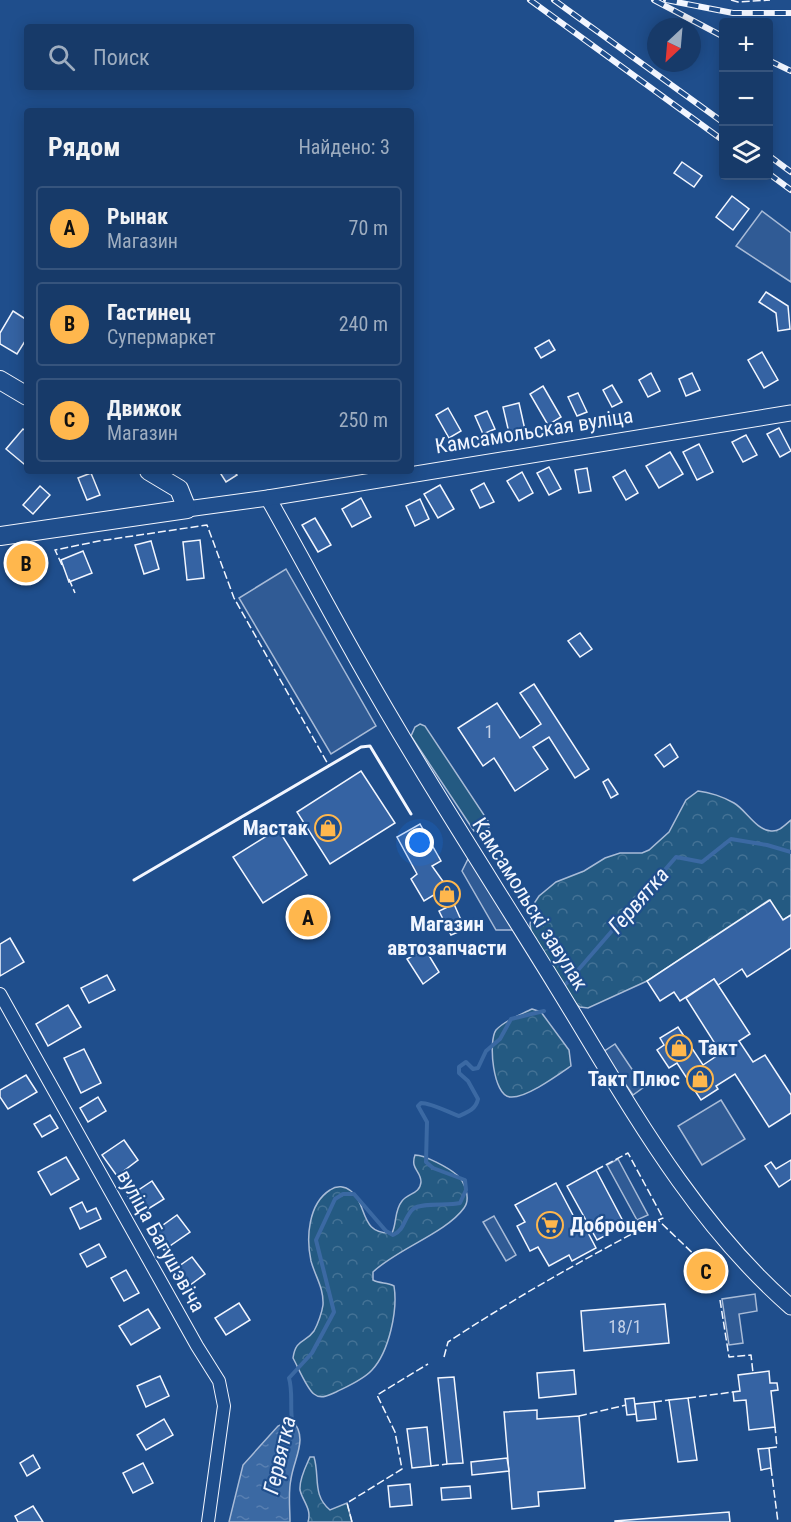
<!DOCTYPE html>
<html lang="ru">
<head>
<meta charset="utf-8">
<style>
  :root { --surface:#173a69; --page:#244571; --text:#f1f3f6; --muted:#9eadc0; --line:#36547d; --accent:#ffb74d }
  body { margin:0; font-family:"Roboto Condensed",sans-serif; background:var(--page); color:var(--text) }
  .controls { position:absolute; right:18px; top:18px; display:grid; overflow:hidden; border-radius:6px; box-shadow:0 3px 15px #0003 }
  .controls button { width:54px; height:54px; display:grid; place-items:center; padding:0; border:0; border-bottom:2px solid var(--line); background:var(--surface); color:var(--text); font:30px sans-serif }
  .compass { position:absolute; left:647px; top:18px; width:54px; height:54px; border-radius:50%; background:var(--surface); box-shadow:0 3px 15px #0003; rotate:206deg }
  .you { position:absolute; left:420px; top:843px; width:21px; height:21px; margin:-15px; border:4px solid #fff; border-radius:50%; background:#1a73e8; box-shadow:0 0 0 9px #1a73e833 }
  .badge { display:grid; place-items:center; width:39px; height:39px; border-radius:50%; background:var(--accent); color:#111; font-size:20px; font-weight:700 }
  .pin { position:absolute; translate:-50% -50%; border:3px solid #fff; box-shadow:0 2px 6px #0006 }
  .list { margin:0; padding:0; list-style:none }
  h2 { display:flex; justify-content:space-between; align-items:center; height:78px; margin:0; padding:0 24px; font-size:26px }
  h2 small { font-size:20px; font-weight:400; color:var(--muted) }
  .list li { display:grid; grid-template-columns:39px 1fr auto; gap:18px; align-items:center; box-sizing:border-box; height:84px; margin:0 12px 12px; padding:0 12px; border:2px solid var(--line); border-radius:6px }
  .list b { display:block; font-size:22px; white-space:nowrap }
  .list p { margin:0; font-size:20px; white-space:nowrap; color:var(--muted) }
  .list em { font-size:20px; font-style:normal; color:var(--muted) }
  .icon { flex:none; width:33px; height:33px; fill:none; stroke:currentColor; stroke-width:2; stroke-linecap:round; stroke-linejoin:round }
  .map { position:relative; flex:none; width:791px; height:1522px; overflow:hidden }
  .search { position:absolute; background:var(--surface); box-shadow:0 3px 15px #0003; left:24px; top:24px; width:390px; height:66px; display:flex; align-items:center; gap:15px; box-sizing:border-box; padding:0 21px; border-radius:6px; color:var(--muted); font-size:22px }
  .panel { position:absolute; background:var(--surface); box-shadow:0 3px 15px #0003; left:24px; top:108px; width:390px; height:366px; border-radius:6px }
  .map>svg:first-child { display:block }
  .grass { fill:#245a82; stroke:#a8bbd7; stroke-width:1.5 }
  .forest { fill:url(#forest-crowns); stroke:#a8bbd7; stroke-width:1.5 }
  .parking { fill:#305b95; stroke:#a8bbd7; stroke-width:1.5 }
  .water { fill:url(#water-ripples); stroke:#a8bbd7; stroke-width:1.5 }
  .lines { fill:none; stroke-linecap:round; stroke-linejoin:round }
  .stream { stroke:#3b69a3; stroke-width:4 }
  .building { fill:#3563a3; stroke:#f2f6ff; stroke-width:1.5 }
  .minor-casing { stroke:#f2f6ff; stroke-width:14 }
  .tertiary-casing { stroke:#f2f6ff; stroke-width:17 }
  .secondary-casing { stroke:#f2f6ff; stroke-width:20 }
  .minor { stroke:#1f4e8c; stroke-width:12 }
  .tertiary { stroke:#1f4e8c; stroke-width:15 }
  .secondary { stroke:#1f4e8c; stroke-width:18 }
  .rail-casing { stroke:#f2f6ff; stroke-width:6 }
  .rail { stroke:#1f4e8c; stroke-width:4; stroke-dasharray:11; stroke-linecap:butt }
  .fence { stroke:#f2f6ff; stroke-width:1.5; stroke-dasharray:8 3; stroke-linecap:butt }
  .wall { stroke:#f2f6ff; stroke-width:3 }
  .labels { text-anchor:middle; stroke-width:4.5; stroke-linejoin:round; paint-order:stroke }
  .number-label { font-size:18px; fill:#c3d1e8 }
  .street-label { font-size:21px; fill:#f2f6ff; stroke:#1f4e8c }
  .poi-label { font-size:21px; font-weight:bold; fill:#f2f6ff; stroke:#1f4e8c; text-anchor:end }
  .water-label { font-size:22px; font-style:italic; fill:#f2f6ff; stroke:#1f4e8c }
</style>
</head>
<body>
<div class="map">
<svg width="791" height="1522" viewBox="0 0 791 1522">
  <defs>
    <pattern id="forest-crowns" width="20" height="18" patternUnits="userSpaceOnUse" patternTransform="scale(1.5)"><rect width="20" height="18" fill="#245a82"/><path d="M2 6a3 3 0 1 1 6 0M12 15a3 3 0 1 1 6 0" fill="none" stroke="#447295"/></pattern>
    <pattern id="water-ripples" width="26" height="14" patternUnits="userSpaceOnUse" patternTransform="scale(1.5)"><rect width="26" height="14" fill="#3b69a3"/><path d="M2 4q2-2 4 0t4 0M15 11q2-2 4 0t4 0" fill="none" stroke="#587fb1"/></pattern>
  </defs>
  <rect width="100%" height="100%" fill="#1f4e8c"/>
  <polygon class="grass" points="420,724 425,726 488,821 490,826 484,833 474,831 411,736 415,727"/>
  <g class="forest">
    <path d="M698,791C709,792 724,797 734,803C746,810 756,830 771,831C779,832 785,825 791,820V915L783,920L769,900L647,981L588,1008L580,1007L576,1004L532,938L530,924L535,902L539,896L556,882L584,871L605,858L620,853H642L649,850L669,832L686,800Z"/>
    <path d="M532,1009L541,1012L569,1050L571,1066C558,1075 525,1099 510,1097C493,1096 488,1041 496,1030C505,1020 520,1015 532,1009Z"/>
    <path d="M415,1155C425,1155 449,1168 457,1175C465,1182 471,1199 464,1208C446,1233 397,1249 373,1272V1280C380,1284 387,1282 394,1286C398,1310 389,1352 372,1370C363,1380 348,1386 336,1392C329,1395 321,1400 314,1394C307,1389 298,1367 293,1358C296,1338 305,1344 314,1331C318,1324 322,1312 323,1305C324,1288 315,1276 311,1261C306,1238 308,1204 330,1190C337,1185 345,1186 351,1191C368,1204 359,1235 392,1233C397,1223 394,1211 402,1201C408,1193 420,1194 421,1182C421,1171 410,1169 415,1155Z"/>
    <path d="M310,1457H314C320,1477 312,1495 330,1510L347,1503L352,1522H308C312,1509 303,1502 300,1490C299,1479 306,1466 310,1457Z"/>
  </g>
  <g class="parking">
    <polygon points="762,211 791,233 791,282 736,246"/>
    <polygon points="286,569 376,726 331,754 239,598"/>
    <polygon points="469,857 514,930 496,930 462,871"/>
    <polygon points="615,1044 644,1087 633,1095 603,1052"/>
    <polygon points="721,1100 745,1139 702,1165 678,1126"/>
    <polygon points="618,1159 648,1215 637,1220 607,1165"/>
    <polygon points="494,1216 516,1255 506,1261 483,1222"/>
    <polygon points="755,1294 757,1311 739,1314 743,1343 729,1345 722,1299"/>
  </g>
  <path class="water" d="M292,1420C309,1438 294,1458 291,1479C288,1492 290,1508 290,1522H229L243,1465L278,1426Z"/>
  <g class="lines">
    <g class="stream">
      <polyline points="566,984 676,857 702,862 731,839 767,845 791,852"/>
      <path d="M292,1420C290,1406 293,1392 289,1378L312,1353L334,1312L316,1240L335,1199L343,1194H354L386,1231L393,1235C405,1230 404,1217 413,1209C421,1202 448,1206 460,1203L466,1190L465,1180L433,1168L426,1162L427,1122L418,1106L421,1103C431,1103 448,1112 459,1116C468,1112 476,1109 478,1099L468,1081L459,1073V1067L466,1062L473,1069L478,1068L486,1051L500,1039L511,1019L544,1011"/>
    </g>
  </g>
  <g class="building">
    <polygon points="682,162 702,176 694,187 674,173"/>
    <polygon points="732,196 749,209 733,230 716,217"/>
    <polygon points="766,292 788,306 790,329 778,331 776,313 759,302"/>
    <polygon points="13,311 27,320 27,338 17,354 0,344 0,333"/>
    <polygon points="549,340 555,350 541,358 535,348"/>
    <polygon points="762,352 778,380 764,388 748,360"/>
    <polygon points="651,373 660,391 648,397 639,380"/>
    <polygon points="692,373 700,390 686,396 679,379"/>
    <polygon points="612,385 622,402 612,407 603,390"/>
    <polygon points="543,386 561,417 548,425 530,394"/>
    <polygon points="578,393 587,412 577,416 568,397"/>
    <polygon points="519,403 525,430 509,433 503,407"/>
    <polygon points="448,408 461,431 449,438 436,415"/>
    <polygon points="487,411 495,429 483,434 475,416"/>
    <polygon points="779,428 791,451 780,457 767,434"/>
    <polygon points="23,429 27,432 27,460 24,464 6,449"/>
    <polygon points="746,435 757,455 743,462 732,442"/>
    <polygon points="699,444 713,472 697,480 683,452"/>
    <polygon points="670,452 683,474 659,488 646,466"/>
    <polygon points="549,467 561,489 549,495 537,473"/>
    <polygon points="587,468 591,491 579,493 575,470"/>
    <polygon points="625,470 638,493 626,500 613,477"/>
    <polygon points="219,471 234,471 237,475 226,482"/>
    <polygon points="522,472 533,493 519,501 507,481"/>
    <polygon points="91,473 100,495 87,500 78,478"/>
    <polygon points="484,483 494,502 480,508 471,490"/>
    <polygon points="440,485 454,509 438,518 424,494"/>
    <polygon points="40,486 50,495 33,514 23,505"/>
    <polygon points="361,498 371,517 352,527 342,509"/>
    <polygon points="420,499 429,519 415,526 406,506"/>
    <polygon points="315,518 331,545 318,552 302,525"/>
    <polygon points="200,540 204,578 187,580 183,542"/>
    <polygon points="151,541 159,569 144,574 135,545"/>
    <polygon points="83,551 92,573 69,582 61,560"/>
    <polygon points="35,555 39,575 13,580 9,560"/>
    <polygon points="580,633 592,649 580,657 568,641"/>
    <polygon points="534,684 589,769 575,778 549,737 533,747 548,769 515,791 494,758 483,766 458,728 497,703 520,738 541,724 520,693"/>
    <polygon points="670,744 678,757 664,767 655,755"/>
    <polygon points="361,771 395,823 330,864 297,812"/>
    <polygon points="608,779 618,794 611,798 603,782"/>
    <polygon points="420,824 441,861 432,866 447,887 424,901 411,879 417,874 397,837"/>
    <polygon points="278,829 307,875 263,903 233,857"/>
    <polygon points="770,900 783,920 791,915 791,948 747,977 742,969 718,985 714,979 680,1001 674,992 660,1001 647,981"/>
    <polygon points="454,904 465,929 451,935 439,911"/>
    <polygon points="10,938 24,962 0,976 0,944"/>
    <polygon points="425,949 439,972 423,984 407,959"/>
    <polygon points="107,975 115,990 89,1003 81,988"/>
    <polygon points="714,979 750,1034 739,1041 753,1062 765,1055 791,1095 791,1113 769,1127 735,1074 716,1086 718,1089 701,1100 677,1063 669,1068 657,1050 664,1045 660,1038 678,1027 703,1065 721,1053 686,998"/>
    <polygon points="68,1005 81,1027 48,1046 36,1024"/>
    <polygon points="84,1049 101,1083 81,1093 64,1058"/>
    <polygon points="26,1075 37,1092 8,1109 0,1097 0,1090"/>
    <polygon points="98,1097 106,1111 88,1122 80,1108"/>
    <polygon points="50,1115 58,1128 42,1137 34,1124"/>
    <polygon points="124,1140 138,1160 117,1176 102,1155"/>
    <polygon points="66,1157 79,1179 51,1195 38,1172"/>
    <polygon points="791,1160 791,1179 779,1187 765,1166 771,1162 776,1169"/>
    <polygon points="596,1170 625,1225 597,1240 567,1186"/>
    <polygon points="152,1181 164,1199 140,1214 128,1197"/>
    <polygon points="556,1183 582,1232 586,1229 596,1248 572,1261 569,1255 549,1266 538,1247 530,1251 517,1226 525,1222 515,1205"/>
    <polygon points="82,1202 87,1212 96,1208 101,1219 80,1229 70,1208"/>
    <polygon points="177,1215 190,1232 164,1250 152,1233"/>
    <polygon points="99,1244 106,1257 87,1267 80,1254"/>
    <polygon points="192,1257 205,1274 186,1288 172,1271"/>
    <polygon points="712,1264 713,1277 700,1278 699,1265"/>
    <polygon points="126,1270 139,1293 124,1301 111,1278"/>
    <polygon points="239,1303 250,1320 226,1335 215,1318"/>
    <polygon points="665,1304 669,1343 584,1351 581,1311"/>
    <polygon points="148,1309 160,1328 131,1345 119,1326"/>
    <polygon points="574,1370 576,1394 539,1398 537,1373"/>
    <polygon points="769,1371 770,1383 777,1383 778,1390 771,1391 775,1427 749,1430 746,1400 734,1401 733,1392 740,1391 738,1375"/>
    <polygon points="160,1376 169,1396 146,1407 137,1386"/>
    <polygon points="454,1377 463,1463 447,1464 438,1378"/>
    <polygon points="634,1398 636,1414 627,1415 625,1399"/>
    <polygon points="688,1398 697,1460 678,1462 669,1400"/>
    <polygon points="654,1402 656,1419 637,1421 635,1404"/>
    <polygon points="537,1410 537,1419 579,1416 585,1488 538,1492 539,1506 512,1509 504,1412"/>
    <polygon points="164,1419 173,1435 146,1450 137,1435"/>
    <polygon points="427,1427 431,1466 412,1468 407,1429"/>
    <polygon points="769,1448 771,1468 761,1470 758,1449"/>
    <polygon points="33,1455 40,1468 27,1476 20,1463"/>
    <polygon points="507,1458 509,1471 472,1475 471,1462"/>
    <polygon points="143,1463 153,1483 133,1493 123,1473"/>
    <polygon points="410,1484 412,1505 390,1507 388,1486"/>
    <polygon points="470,1486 471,1498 442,1500 441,1488"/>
    <polygon points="33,1506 43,1522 18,1522 15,1516"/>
    <polygon points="729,1512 730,1522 615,1522 615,1521"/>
  </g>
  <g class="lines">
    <defs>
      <polyline id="minor" points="0,994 197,1346 219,1381 224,1406 208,1522"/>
      <g id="tertiary">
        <path d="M268,498C298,551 327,606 357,659C420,771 490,878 557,987C626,1099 690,1219 791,1307"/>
        <polyline points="187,509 268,498 791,413"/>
      </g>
      <g id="secondary">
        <polyline points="0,380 27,396"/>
        <polyline points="0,536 187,509 179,489 149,471"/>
      </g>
    </defs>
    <use href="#minor" class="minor-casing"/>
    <use href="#tertiary" class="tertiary-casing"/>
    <use href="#secondary" class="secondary-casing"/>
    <use href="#minor" class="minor"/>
    <use href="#tertiary" class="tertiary"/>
    <use href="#secondary" class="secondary"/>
    <defs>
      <g id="rail">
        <polyline points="530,0 724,141"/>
        <polyline points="554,0 724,123"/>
        <polyline points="654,0 724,37"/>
        <polyline points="666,0 733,13 791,13"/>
        <polyline points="768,60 791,71"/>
        <polyline points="768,155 791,172"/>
        <polyline points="768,173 791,190"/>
      </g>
    </defs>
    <use href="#rail" class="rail-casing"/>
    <use href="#rail" class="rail"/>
    <g class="fence">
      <polyline points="731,0 738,2 770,0"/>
      <polyline points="62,565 55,550 99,541 207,525 234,598 329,766"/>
      <polyline points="69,579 75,593"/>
      <polyline points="596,1170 628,1153 663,1218 658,1220"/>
      <polyline points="720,1300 729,1357 751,1355 753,1373"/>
      <path d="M444,1357L448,1342C516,1297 586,1258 658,1220L704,1264"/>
      <polyline points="688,1398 733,1392"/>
      <polyline points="654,1402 669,1400"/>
      <polyline points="579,1416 626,1405"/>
      <polyline points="769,1448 777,1447 775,1427"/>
      <polyline points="431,1466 447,1464"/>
      <polyline points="771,1468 778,1522"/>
      <polyline points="352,1522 347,1503 402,1469 395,1432 377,1395 428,1364"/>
    </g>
    <polyline class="wall" points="134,880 361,747 370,746 411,814"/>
  </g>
  <defs>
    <symbol id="shop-ring" viewBox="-11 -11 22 22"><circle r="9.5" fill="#1f4e8c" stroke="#ffb74d" stroke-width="1.5"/><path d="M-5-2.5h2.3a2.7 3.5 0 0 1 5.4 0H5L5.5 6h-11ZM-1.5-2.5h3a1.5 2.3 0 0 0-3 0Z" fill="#ffb74d"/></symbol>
    <symbol id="supermarket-ring" viewBox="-11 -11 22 22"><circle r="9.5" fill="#1f4e8c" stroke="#ffb74d" stroke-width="1.5"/><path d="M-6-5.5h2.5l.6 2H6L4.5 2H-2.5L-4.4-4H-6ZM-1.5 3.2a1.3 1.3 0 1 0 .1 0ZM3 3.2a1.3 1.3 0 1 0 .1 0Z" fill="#ffb74d"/></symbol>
  </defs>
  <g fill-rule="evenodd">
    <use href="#shop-ring" x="313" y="813" width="30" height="30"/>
    <use href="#shop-ring" x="432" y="879" width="30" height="30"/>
    <use href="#shop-ring" x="664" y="1033" width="30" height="30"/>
    <use href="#shop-ring" x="685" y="1064" width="30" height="30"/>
    <use href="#supermarket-ring" x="535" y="1210" width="30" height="30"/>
  </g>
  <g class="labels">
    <g class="number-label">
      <text x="489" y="738">1</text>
      <text x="625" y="1333">18/1</text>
    </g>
    <g class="street-label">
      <text transform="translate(534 431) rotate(-9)" y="7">Камсамольская вуліца</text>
      <text transform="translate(530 904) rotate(58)" y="7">Камсамольскі завулак</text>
      <text transform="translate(161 1241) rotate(61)" y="7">вуліца Багушэвіча</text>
    </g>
    <g class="poi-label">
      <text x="308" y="835">Мастак</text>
      <text x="447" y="931" text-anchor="middle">Магазин<tspan x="447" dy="24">автозапчасти</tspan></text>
      <text x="698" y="1055" text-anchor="start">Такт</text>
      <text x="680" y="1086">Такт Плюс</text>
      <text x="570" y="1232" text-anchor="start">Доброцен</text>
    </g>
    <g class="water-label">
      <text transform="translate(638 900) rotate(-49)" y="8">Гервятка</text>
      <text transform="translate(279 1455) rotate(-77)" y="8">Гервятка</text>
    </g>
  </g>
</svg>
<div class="controls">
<button>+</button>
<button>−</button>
<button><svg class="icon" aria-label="layers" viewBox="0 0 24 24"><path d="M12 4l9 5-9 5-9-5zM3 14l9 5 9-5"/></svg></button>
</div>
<svg class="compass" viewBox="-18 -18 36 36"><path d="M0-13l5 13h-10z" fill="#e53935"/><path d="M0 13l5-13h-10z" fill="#9eadc0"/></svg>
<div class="you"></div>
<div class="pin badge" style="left:308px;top:917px">A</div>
<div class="pin badge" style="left:26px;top:563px">B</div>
<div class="pin badge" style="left:706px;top:1271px">C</div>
<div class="search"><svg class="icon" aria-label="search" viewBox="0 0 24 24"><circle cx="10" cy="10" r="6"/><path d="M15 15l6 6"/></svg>Поиск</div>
<section class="panel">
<h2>Рядом<small>Найдено: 3</small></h2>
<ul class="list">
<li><span class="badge">A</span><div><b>Рынак</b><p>Магазин</p></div><em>70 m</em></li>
<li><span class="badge">B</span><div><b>Гастинец</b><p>Супермаркет</p></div><em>240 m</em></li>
<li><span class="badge">C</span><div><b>Движок</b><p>Магазин</p></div><em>250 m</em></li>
</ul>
</section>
</div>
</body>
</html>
